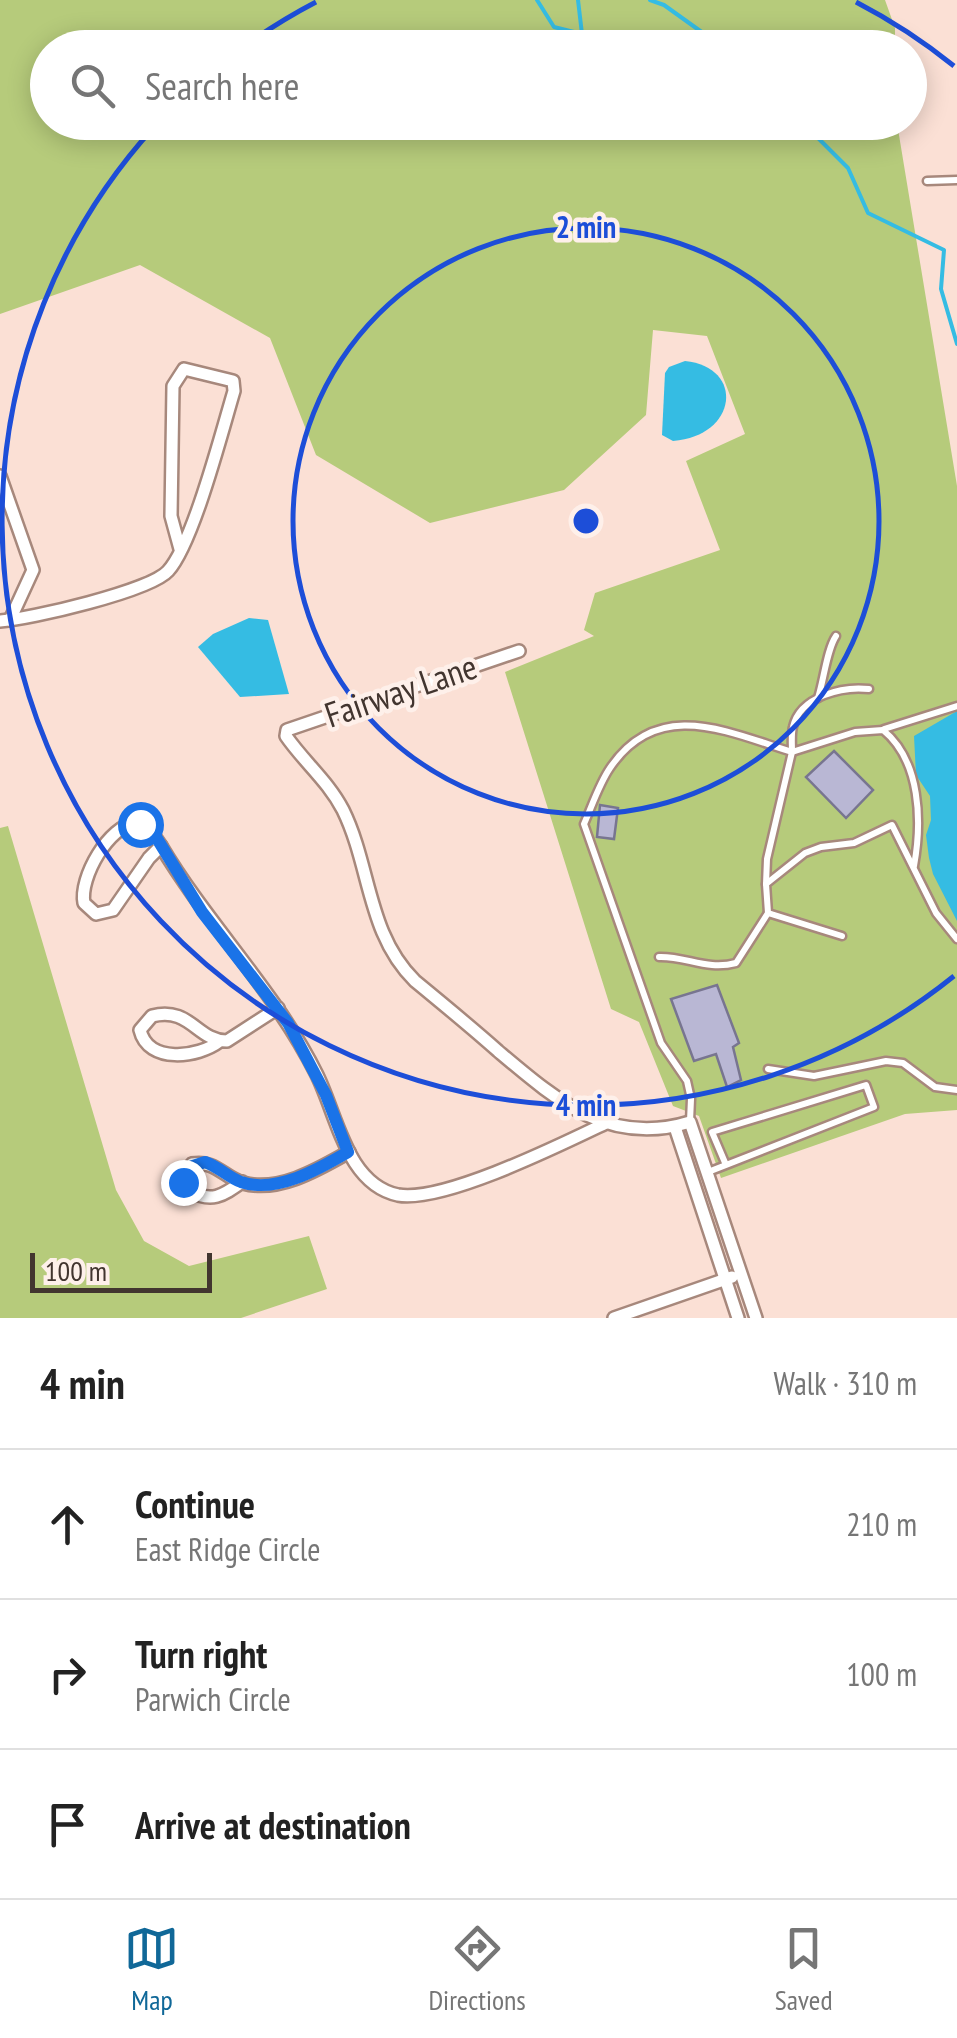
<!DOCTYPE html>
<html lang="en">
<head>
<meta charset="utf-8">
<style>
  :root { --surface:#fff; --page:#f6f6f6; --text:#222; --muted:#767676; --line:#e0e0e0; --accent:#106898 }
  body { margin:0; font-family:"PT Sans Narrow",sans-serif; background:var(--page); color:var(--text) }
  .scale { position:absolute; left:30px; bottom:25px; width:182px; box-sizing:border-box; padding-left:10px; border:5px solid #42352f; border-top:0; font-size:28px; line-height:35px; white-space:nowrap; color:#42352f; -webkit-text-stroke:8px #fef0ea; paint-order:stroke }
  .stop { position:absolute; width:30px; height:30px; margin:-22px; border:8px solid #1a73e8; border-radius:50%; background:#fff }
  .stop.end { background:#1a73e8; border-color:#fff; box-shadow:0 2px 10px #0008 }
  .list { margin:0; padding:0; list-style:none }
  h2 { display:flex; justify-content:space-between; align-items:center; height:130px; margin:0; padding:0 40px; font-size:42px }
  h2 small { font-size:32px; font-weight:400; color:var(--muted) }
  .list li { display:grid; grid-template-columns:65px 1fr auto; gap:30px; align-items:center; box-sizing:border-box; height:150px; padding:0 40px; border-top:2px solid var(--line) }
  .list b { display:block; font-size:38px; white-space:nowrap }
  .list p { margin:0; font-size:32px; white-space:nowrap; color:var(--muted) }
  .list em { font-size:32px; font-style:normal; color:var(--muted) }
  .icon { flex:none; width:55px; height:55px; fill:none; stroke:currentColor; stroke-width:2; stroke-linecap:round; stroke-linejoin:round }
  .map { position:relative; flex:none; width:957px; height:1318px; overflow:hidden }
  .search { position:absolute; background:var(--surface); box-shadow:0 5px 25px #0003; left:30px; right:30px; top:30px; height:110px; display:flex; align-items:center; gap:25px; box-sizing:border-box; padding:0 35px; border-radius:55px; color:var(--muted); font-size:38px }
  .sheet { height:580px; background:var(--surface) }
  nav { display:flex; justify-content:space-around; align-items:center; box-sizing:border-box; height:140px; border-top:2px solid var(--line); background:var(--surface); font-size:28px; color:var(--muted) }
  nav a { display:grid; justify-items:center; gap:5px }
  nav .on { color:var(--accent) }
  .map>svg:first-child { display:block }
  .green { fill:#b6cb7b }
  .water { fill:#35bce3 }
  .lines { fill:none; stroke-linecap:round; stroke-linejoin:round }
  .stream { stroke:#35bce3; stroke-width:4 }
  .building { fill:#b9b7d4; stroke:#787590; stroke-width:2.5 }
  .service-casing { stroke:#a7887c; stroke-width:11 }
  .minor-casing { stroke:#a7887c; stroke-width:16 }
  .service { stroke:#fff; stroke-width:6 }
  .minor { stroke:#fff; stroke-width:11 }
  .route { stroke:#1a73e8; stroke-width:12 }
  .ring { fill:none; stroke:#1d4ed8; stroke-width:5 }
  .labels { text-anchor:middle; stroke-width:9; stroke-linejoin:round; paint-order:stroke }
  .street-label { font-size:35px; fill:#42352f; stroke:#fef0ea }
  .centre { fill:#1d4ed8; stroke:#fef0ea; stroke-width:5 }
  .ring-label { font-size:30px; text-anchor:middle; font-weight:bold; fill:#1d4ed8; stroke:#fef0ea; stroke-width:9; stroke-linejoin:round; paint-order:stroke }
</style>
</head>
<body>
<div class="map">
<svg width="957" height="1318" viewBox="0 0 957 1318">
  <rect width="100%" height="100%" fill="#fbe0d5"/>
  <g class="green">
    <polygon points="0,0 885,0 895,28 895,47 48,48 48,122 897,123 957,486 957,1110 905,1114 721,1178 699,1116 673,1106 639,1022 611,1009 505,672 594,636 584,630 595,593 720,550 686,461 745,434 707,336 653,330 646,415 564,490 430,523 316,455 270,338 140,265 0,314"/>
    <polygon points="8,826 116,1190 144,1241 189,1266 309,1236 327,1289 241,1318 0,1318 0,828"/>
  </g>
  <g class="water">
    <path d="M685,361C745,367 738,436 673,441L662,435L665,373L669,367Z"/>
    <polygon points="249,618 268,620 289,694 240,697 198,647 213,634"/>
    <polygon points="957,711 957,921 933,874 929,858 926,835 931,820 930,796 916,775 914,736"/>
  </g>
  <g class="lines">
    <g class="stream">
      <polyline points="537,0 554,27 582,34 578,0"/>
      <polyline points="650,0 664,5 724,48"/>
      <polyline points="802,122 848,168 868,213 944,250 941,289 957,344"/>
    </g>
  </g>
  <g class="building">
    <polygon points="834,751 873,790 846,818 806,777"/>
    <polygon points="600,805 618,808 614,839 597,837"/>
    <polygon points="717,985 739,1043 733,1047 741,1080 727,1087 716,1054 694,1061 671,999"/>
  </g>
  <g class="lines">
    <defs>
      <g id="service">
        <polyline points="927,181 957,180"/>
        <path d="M869,689C843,686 800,696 793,727C791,734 792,744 792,752L855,732L883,730C921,761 922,822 914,866"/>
        <path d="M818,698C824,679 827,649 836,636"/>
        <polyline points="884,729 957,706"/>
        <polyline points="842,936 768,913 766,884 805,853 821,847 854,843 892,825 936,913 957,939"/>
        <path d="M659,957C686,956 707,971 736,963L768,913"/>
        <polyline points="768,1069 814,1076 886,1061 903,1063 935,1087 957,1090"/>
        <path d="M690,1121L691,1099L687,1081L661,1043L584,824C592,806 599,784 610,768C658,697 728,732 792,752L767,859L766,884"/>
        <polyline points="708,1172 726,1165 874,1107 866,1085 712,1132 726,1165"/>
      </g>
      <g id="minor">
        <polyline points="0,476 33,570 10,620"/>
        <path d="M0,621C30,619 150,591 168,571C193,544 222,431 234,391L233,381L184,369L173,386L171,516L180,549"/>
        <path d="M519,651L287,730L286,736C304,762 328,781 343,810C371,867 367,934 415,981C443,1004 471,1027 498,1051C556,1100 609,1147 690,1122L756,1318"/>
        <path d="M136,823L148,827L161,846L149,858L113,910L96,914L84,903C79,878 109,825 136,823Z"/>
        <path d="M161,846C208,925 275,991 316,1073C337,1114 346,1184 398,1195C443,1203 562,1144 606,1123"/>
        <path d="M220,1041C198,1058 148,1064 140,1030L152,1016C190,1006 197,1041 227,1041L278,1008"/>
        <polyline points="675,1127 738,1318"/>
        <path d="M242,1182C222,1196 212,1203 189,1191L183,1178L192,1164C216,1160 223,1177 243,1183C279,1193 319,1169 349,1152"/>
        <polyline points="614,1318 732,1277"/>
      </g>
    </defs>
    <use href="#service" class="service-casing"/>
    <use href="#minor" class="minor-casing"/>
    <use href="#service" class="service"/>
    <use href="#minor" class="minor"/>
  </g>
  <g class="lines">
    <path class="route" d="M140,824L153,832L202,912L288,1023L326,1095L348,1152C319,1169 276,1194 241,1182C228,1177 219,1167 205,1162L187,1168L183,1182"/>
  </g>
  <g class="ring">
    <circle cx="586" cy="521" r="293"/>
    <path d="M954 976A585 585 0 0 1 155 126M246 45A585 585 0 0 1 316 2M856 2A585 585 0 0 1 954 66"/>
  </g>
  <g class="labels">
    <g class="street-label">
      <text transform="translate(401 691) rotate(-19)" y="12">Fairway Lane</text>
    </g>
  </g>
  <circle cx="586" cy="521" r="15" class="centre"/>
  <g class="ring-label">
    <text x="586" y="238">2 min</text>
    <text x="586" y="1116">4 min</text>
  </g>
</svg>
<div class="scale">100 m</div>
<div class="stop" style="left:140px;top:824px"></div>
<div class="stop end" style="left:183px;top:1182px"></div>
<div class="search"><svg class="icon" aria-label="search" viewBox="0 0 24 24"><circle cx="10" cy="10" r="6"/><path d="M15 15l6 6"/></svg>Search here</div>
</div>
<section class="sheet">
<h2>4 min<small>Walk · 310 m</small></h2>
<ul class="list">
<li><svg class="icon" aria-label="ahead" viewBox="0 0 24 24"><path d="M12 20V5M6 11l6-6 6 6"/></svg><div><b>Continue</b><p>East Ridge Circle</p></div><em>210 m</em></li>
<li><svg class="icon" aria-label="right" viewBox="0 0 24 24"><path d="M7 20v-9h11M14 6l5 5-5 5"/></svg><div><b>Turn right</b><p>Parwich Circle</p></div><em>100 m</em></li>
<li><svg class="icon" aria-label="arrive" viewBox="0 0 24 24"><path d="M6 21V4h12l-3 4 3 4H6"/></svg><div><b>Arrive at destination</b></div></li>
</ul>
</section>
<nav>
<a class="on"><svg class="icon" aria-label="map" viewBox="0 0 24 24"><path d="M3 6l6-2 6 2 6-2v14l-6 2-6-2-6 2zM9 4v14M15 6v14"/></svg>Map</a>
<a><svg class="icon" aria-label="directions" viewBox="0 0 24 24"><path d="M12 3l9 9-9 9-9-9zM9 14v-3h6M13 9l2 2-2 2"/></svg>Directions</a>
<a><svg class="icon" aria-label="saved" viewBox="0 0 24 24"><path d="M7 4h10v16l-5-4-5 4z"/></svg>Saved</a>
</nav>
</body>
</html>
